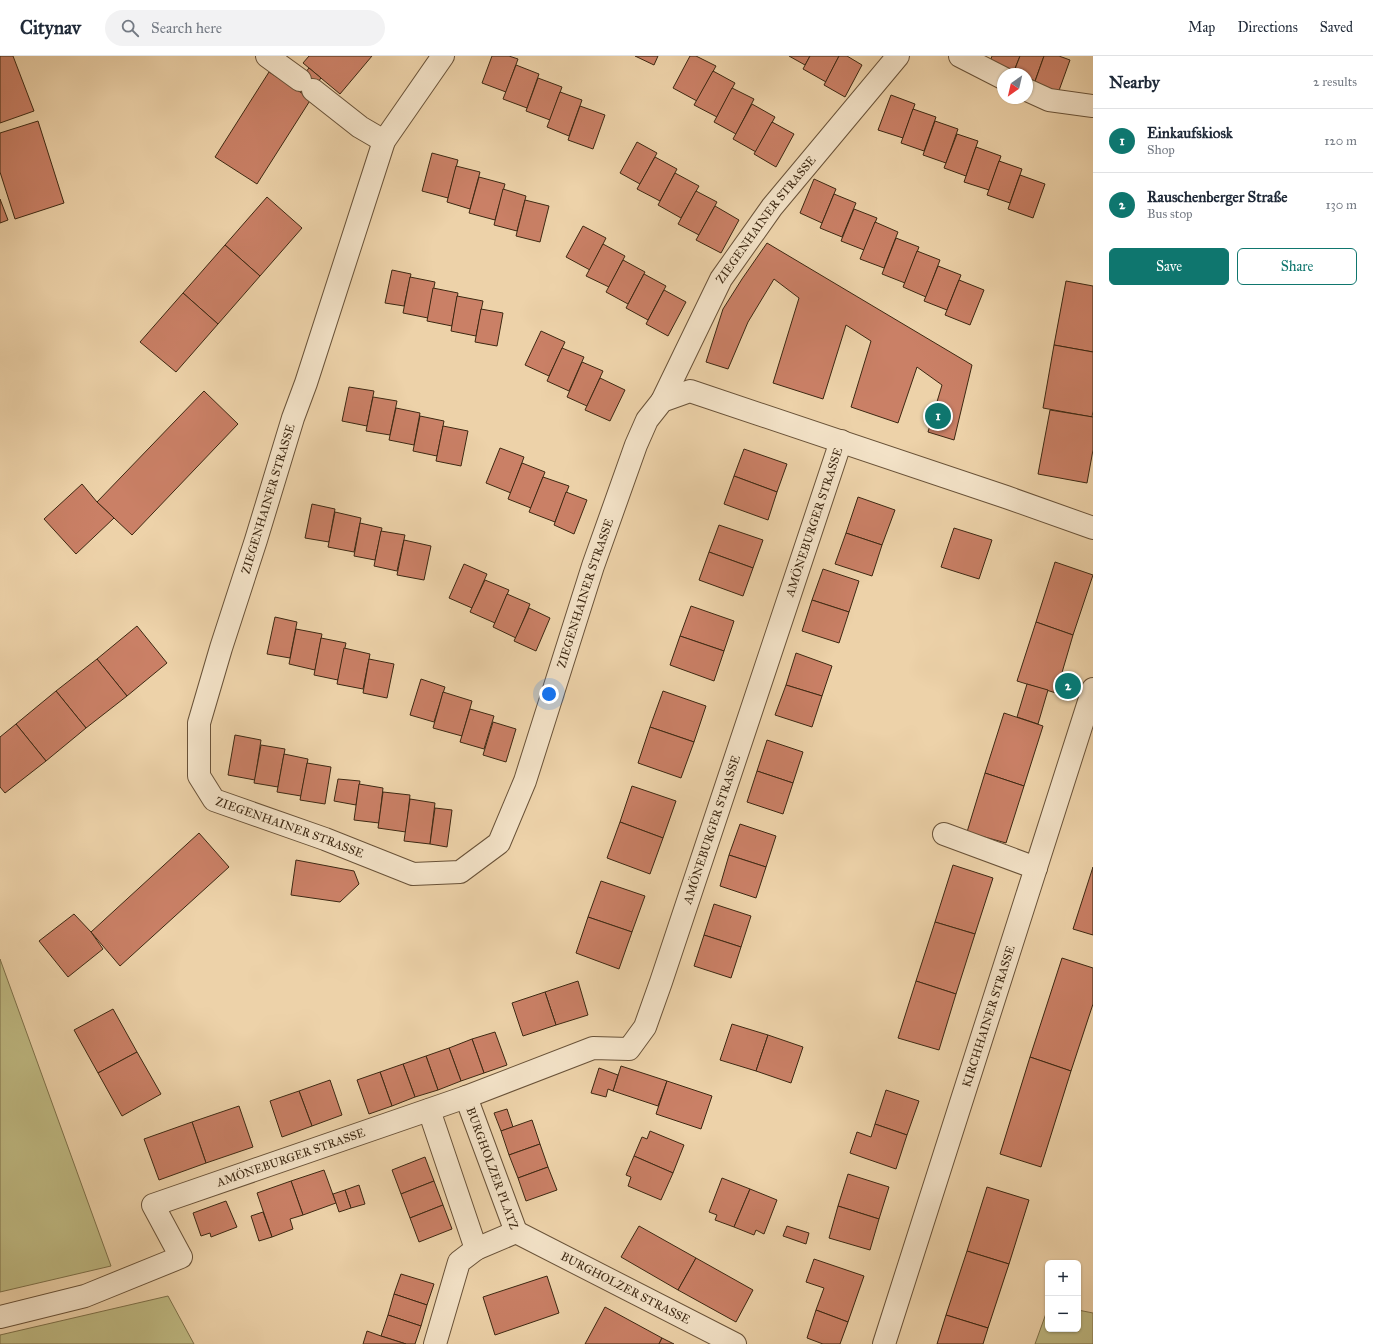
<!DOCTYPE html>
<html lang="en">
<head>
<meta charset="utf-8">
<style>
  :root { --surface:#fff; --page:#f2f2f3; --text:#1f2937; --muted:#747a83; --line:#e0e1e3; --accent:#0f766e }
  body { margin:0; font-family:"IM FELL Great Primer",serif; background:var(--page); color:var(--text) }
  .controls { position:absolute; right:12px; bottom:12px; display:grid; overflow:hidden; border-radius:6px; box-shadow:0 1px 3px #0004 }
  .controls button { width:36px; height:36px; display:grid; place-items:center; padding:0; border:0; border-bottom:1px solid var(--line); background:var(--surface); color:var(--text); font:20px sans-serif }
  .compass { position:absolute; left:997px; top:12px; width:36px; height:36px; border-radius:50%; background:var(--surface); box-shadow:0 1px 3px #0004; rotate:214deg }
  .you { position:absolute; left:549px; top:638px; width:14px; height:14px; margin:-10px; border:3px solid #fff; border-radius:50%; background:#1a73e8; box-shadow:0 0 0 6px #1a73e833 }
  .badge { display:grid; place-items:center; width:26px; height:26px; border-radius:50%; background:var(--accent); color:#fff; font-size:13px; font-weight:700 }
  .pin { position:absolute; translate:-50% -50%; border:2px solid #fff; box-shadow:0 1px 4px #0006 }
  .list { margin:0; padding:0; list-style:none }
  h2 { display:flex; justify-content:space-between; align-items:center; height:52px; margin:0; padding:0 16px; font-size:17px }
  h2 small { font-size:13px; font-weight:400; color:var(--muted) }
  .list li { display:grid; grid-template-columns:26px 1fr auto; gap:12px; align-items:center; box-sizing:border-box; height:64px; padding:0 16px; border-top:1px solid var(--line) }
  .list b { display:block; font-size:15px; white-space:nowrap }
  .list p { margin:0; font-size:13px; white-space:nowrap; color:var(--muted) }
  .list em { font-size:13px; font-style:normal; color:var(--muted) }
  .actions { display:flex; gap:8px; padding:12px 16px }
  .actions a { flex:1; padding:9px 0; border:1px solid var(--accent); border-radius:6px; text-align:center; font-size:14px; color:var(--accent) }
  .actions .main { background:var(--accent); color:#fff }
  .icon { flex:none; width:22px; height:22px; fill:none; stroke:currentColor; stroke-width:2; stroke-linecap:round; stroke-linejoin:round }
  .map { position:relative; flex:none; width:1093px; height:1288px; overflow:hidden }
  header { display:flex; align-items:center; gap:24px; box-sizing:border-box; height:56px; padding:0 20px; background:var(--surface); border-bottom:1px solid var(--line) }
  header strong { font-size:19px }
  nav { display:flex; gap:22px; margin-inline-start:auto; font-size:14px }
  .search { width:280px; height:36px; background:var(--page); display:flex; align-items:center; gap:10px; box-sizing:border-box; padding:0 14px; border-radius:22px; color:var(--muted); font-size:15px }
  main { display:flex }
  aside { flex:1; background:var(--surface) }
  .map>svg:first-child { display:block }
  .green { fill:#bfba83; stroke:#7e714a }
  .building { fill:#ca8066; stroke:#3d2812 }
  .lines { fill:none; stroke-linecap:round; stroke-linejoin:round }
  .minor-casing { stroke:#695238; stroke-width:24 }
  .minor { stroke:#f3e2c7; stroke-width:22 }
  .labels { text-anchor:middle; stroke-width:3; stroke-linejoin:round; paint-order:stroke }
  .street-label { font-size:12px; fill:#3d2812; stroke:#f3e2c7 }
</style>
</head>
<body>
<header>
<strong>Citynav</strong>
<div class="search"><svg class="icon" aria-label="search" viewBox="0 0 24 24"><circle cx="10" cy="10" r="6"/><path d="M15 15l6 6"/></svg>Search here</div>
<nav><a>Map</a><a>Directions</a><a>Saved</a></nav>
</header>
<main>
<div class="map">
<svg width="1093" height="1288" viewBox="0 0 1093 1288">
  <rect width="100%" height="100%" fill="#edd2a9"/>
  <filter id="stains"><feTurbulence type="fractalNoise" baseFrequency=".005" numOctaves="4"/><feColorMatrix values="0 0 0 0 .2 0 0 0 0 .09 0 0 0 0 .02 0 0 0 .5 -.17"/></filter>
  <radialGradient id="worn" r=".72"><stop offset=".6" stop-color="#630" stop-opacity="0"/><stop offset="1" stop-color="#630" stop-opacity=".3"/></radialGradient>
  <g class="green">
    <polygon points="0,903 111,1210 0,1236"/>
    <polygon points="168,1240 194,1288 0,1288 0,1279"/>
    <polygon points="1048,1252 1048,1273 1078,1273 1078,1254 1093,1257 1093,1288 1035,1288"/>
  </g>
  <g class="building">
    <polygon points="0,0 13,0 34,55 0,67"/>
    <polygon points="309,0 372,0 340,38 303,7"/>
    <polygon points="492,0 509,0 518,3 506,36 482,27"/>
    <polygon points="635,0 658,0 654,9"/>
    <polygon points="690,0 696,0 716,10 697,45 673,32"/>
    <polygon points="789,0 810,0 805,9"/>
    <polygon points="810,0 839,0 826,26 803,13"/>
    <polygon points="839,0 847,0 862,9 845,41 824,29"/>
    <polygon points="992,0 1020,0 1014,15 990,6"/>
    <polygon points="1020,0 1044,0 1034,28 1027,26 1027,18 1013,18"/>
    <polygon points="1044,0 1059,0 1070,4 1057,40 1033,31"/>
    <polygon points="516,9 539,18 527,52 503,43"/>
    <polygon points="309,12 321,22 307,41 293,32"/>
    <polygon points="713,15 735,27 717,61 694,49"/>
    <polygon points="269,16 311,43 257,128 215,101"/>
    <polygon points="538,22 562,31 550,64 526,55"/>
    <polygon points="732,32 754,43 736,78 714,66"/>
    <polygon points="560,36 582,44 569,80 547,71"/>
    <polygon points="891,39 915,48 903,82 878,74"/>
    <polygon points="752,48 775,61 756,96 733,83"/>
    <polygon points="580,50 605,59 593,93 568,84"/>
    <polygon points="913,53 936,61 924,95 901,87"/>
    <polygon points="38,65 64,147 15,163 0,116 0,77"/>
    <polygon points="935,65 958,73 946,107 923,99"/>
    <polygon points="772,66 794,78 776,111 754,98"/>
    <polygon points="957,78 978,85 966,120 944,112"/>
    <polygon points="637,86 657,97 640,128 620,117"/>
    <polygon points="976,91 1001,100 989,134 964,126"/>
    <polygon points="432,97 458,104 448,142 422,135"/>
    <polygon points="655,101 677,113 660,145 637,133"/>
    <polygon points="999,105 1022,113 1010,147 987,139"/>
    <polygon points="456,110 480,116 470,153 447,146"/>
    <polygon points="675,117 699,130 681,162 658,149"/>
    <polygon points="1020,119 1045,128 1033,162 1008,153"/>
    <polygon points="479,121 505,128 495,164 469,157"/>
    <polygon points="814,123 836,133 822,167 800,157"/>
    <polygon points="503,133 526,140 517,175 494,169"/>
    <polygon points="696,135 717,146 699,179 678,168"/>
    <polygon points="834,138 856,147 842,181 820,172"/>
    <polygon points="267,141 302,172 260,220 225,189"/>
    <polygon points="0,143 8,164 0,167"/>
    <polygon points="525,144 549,150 540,186 516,180"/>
    <polygon points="715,150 739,164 721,197 696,184"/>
    <polygon points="854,153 877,162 864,194 841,185"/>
    <polygon points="875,166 898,176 884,212 860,203"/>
    <polygon points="583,170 606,182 590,214 566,201"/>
    <polygon points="896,182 919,191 905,227 882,218"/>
    <polygon points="767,187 972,309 954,384 928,376 942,329 917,311 898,367 851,351 871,285 846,269 823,343 773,327 799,242 774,223 748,266 728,313 706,306 723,253 742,223"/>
    <polygon points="603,188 625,200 609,231 586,220"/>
    <polygon points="225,189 260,220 218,268 183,237"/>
    <polygon points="917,195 940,204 926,241 903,231"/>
    <polygon points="623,204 645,216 628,248 606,236"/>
    <polygon points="938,210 961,219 947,254 924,245"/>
    <polygon points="392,214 411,218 404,250 385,247"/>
    <polygon points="644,218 666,230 648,264 626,252"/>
    <polygon points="410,221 435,226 428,262 403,257"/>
    <polygon points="959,224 984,234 970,269 945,259"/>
    <polygon points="1066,225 1093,230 1093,296 1054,289"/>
    <polygon points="433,232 458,237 452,270 427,265"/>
    <polygon points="664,234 686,246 668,280 646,268"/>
    <polygon points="183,237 218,268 176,316 140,286"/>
    <polygon points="457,240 483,245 476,280 451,275"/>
    <polygon points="481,253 503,257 497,290 475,286"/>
    <polygon points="541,275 565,286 549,320 525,309"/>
    <polygon points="1054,289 1093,296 1093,355 1092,361 1043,352"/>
    <polygon points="562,292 584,301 569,335 547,325"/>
    <polygon points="582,306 603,315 587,350 567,341"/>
    <polygon points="600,322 625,334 610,365 585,354"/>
    <polygon points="349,331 374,335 367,370 342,365"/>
    <polygon points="204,335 238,368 132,479 97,446"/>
    <polygon points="373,341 397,345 390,379 366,375"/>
    <polygon points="396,352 420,357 414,389 389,384"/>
    <polygon points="1050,354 1093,361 1093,394 1087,427 1038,418"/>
    <polygon points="420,360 444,365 437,400 413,395"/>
    <polygon points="443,370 468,375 461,410 436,405"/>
    <polygon points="500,392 524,401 511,437 486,427"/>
    <polygon points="744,393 787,408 777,436 734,420"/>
    <polygon points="522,407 545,416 531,452 508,443"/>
    <polygon points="734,420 777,436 768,464 724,448"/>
    <polygon points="543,421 569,430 555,466 529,456"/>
    <polygon points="82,428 97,446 114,462 76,498 44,463"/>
    <polygon points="566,436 587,444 574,478 554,469"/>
    <polygon points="858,441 895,454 882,489 846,477"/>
    <polygon points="312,448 335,453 329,486 305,482"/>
    <polygon points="335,456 361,462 354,496 328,491"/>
    <polygon points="360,467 382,472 375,504 354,500"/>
    <polygon points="719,469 763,484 753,512 709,496"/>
    <polygon points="954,472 992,484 979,523 941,511"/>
    <polygon points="381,475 405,479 397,515 374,510"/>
    <polygon points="846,477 882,489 872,520 835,508"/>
    <polygon points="404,484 431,490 424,524 397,519"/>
    <polygon points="709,496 753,512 743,540 699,524"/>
    <polygon points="1055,506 1093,519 1073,579 1036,566"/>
    <polygon points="464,508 487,518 472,552 449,542"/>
    <polygon points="823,513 859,525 849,556 812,544"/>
    <polygon points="485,524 509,534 495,567 470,556"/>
    <polygon points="507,538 530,548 516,582 493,571"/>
    <polygon points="812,544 849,556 839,587 802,575"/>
    <polygon points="691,550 734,565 724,595 680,580"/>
    <polygon points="529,552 550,562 536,595 514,585"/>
    <polygon points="275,561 297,566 290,602 267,598"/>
    <polygon points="1036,566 1073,579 1056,637 1017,625"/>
    <polygon points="137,570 167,607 127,640 97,603"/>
    <polygon points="296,573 322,578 315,614 289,608"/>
    <polygon points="680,580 724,595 714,625 670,609"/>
    <polygon points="321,582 346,587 338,624 314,619"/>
    <polygon points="344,592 370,598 363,633 337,628"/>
    <polygon points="796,597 832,610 822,640 786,629"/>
    <polygon points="97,603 127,640 86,672 56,635"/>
    <polygon points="369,603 394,608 387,642 363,637"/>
    <polygon points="421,623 445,631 434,666 410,659"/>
    <polygon points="1027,628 1048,634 1038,668 1017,661"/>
    <polygon points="786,629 822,640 812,671 775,659"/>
    <polygon points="56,635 86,672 46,705 16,668"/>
    <polygon points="663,635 706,650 694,686 650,671"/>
    <polygon points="443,636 472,645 462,680 433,672"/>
    <polygon points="470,653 494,660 484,693 460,686"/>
    <polygon points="1004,657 1043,670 1024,730 985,717"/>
    <polygon points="493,666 516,673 506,706 483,699"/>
    <polygon points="16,668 46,705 5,737 0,731 0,681"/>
    <polygon points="650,671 694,686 681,722 638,707"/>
    <polygon points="235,679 261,684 255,724 228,719"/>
    <polygon points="767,684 803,696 793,727 757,715"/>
    <polygon points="261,689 285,693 278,731 254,727"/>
    <polygon points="284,698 308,703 301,740 277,736"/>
    <polygon points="307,707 331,711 325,748 300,744"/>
    <polygon points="757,715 793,727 783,758 747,746"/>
    <polygon points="985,717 1024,730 1006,787 967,776"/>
    <polygon points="338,723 360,725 356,749 334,745"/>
    <polygon points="359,728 383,732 379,767 354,764"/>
    <polygon points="632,730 676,745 663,782 620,766"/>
    <polygon points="383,736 410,739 406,776 378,772"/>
    <polygon points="410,743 435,747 430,788 404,785"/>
    <polygon points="435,752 452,754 447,791 430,788"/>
    <polygon points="620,766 663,782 650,818 607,802"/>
    <polygon points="740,768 776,780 766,811 729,799"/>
    <polygon points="199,777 229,811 120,910 91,876"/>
    <polygon points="729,799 766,811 756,842 720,830"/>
    <polygon points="296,804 354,815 359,828 340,846 291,839"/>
    <polygon points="953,809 993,822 975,878 935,866"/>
    <polygon points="1093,811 1093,879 1073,873"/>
    <polygon points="601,825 645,840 632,876 588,861"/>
    <polygon points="714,848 751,860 741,891 704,879"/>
    <polygon points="74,858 91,876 103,893 68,921 39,885"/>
    <polygon points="588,861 632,876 619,913 576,897"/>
    <polygon points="935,866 975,878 956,938 916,925"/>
    <polygon points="704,879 741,891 731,922 694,910"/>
    <polygon points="1062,902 1093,912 1093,948 1071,1015 1030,1001"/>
    <polygon points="578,925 588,959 556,969 545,936"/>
    <polygon points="916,925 956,938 939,994 898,982"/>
    <polygon points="545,936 556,969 523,980 512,947"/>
    <polygon points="113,953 137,996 98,1017 74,974"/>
    <polygon points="732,968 768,979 756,1015 720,1004"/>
    <polygon points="495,976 507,1009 484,1017 472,983"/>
    <polygon points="768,979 803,991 791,1027 756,1015"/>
    <polygon points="472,983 484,1017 461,1025 449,992"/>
    <polygon points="449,992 461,1025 438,1034 426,1000"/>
    <polygon points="137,996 161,1038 122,1060 98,1017"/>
    <polygon points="426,1000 438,1034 415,1041 403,1008"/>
    <polygon points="1030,1001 1071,1015 1041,1111 1000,1098"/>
    <polygon points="403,1008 415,1041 392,1050 380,1016"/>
    <polygon points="621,1010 667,1025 658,1050 613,1035"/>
    <polygon points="599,1012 618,1019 613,1035 608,1033 606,1041 591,1037"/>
    <polygon points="380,1016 392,1050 369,1058 357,1024"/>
    <polygon points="330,1024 342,1059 312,1070 299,1035"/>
    <polygon points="667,1025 712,1040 701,1073 656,1058"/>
    <polygon points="886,1034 919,1045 907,1079 875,1068"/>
    <polygon points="299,1035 312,1070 282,1081 270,1045"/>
    <polygon points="239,1050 253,1091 206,1107 192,1066"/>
    <polygon points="507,1053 513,1071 501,1075 494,1057"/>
    <polygon points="532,1064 540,1088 509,1099 501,1075"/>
    <polygon points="192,1066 206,1107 159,1124 144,1083"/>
    <polygon points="875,1068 907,1079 896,1113 850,1097 857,1076 871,1081"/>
    <polygon points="650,1075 684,1089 673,1117 634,1100 642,1081 647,1083"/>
    <polygon points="540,1088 548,1111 518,1122 509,1099"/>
    <polygon points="634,1100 673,1117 661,1144 628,1130 631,1121 626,1119"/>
    <polygon points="425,1101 434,1125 401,1138 392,1114"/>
    <polygon points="548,1111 557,1134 526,1145 518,1122"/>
    <polygon points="324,1114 336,1147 303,1159 291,1125"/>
    <polygon points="848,1118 889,1131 879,1163 838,1150"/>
    <polygon points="722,1122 750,1133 734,1171 715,1164 717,1159 709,1156"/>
    <polygon points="291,1125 303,1159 290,1163 293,1173 272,1181 257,1137"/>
    <polygon points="434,1125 443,1149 410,1162 401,1138"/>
    <polygon points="359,1129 365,1148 351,1152 345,1134"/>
    <polygon points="987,1131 1029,1144 1009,1208 967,1195"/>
    <polygon points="750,1133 777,1144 764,1178 756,1174 754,1179 734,1171"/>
    <polygon points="345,1134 351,1152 339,1156 333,1138"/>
    <polygon points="226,1145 237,1171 211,1181 210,1177 201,1180 193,1157"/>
    <polygon points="443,1149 452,1173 419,1186 410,1162"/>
    <polygon points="838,1150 879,1163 870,1194 829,1182"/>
    <polygon points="263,1156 272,1181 259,1185 251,1160"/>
    <polygon points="639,1170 696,1202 678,1234 621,1201"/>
    <polygon points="787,1170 809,1177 806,1188 783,1180"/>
    <polygon points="967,1195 1009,1208 988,1272 946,1259"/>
    <polygon points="696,1202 753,1234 736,1266 678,1234"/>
    <polygon points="814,1203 864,1220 848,1266 816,1254 824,1232 806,1226"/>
    <polygon points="401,1218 434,1228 427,1249 394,1238"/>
    <polygon points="547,1220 559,1257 495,1279 483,1241"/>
    <polygon points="394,1238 427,1249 421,1270 388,1259"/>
    <polygon points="605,1251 662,1282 659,1288 585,1288"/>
    <polygon points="816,1254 848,1266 840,1288 823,1288 807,1282"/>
    <polygon points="388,1259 421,1270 415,1288 406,1288 381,1280"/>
    <polygon points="946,1259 988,1272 983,1288 937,1288"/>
    <polygon points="367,1275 381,1280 406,1288 363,1288"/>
    <polygon points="662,1282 674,1288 659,1288"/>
  </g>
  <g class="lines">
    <defs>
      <g id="minor">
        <polyline points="267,0 300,24"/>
        <path id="s1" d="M443,0L384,85L306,327L293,362L256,484L221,592L199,667V720L214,744L325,783L413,818L460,816L499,787L525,725L593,510L636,389L647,364L662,345L690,335L1006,441L1093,472"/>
        <polyline points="960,0 1003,22"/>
        <polyline points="313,34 360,71 384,85"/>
        <polyline points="1027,34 1049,44 1093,50"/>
        <path id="s2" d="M662,345L721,223L772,151L898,0"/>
        <polyline points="944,778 1036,812"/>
        <path id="s3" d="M466,1041L516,1176"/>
        <polyline points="429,1054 476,1193"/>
        <path id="s4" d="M516,1176L735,1288"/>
        <path id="s5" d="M0,1261L85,1240L181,1201L153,1149L466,1041L593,992L629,993L645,971L661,926L841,385"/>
        <polyline points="435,1288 459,1206 476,1193 516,1176"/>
        <path id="s6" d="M884,1288L1093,633"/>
      </g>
    </defs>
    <use href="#minor" class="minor-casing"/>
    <use href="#minor" class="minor"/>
  </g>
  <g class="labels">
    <g class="street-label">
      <text dy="4" stroke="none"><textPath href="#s2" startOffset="210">ZIEGENHAINER STRASSE</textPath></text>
      <text transform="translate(268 443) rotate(-73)" y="4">ZIEGENHAINER STRASSE</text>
      <text dy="4" stroke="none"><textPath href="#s5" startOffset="1313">AMÖNEBURGER STRASSE</textPath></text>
      <text dy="4" stroke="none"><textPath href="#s1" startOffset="1368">ZIEGENHAINER STRASSE</textPath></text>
      <text dy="4" stroke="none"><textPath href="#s1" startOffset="876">ZIEGENHAINER STRASSE</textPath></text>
      <text dy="4" stroke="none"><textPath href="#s5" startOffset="989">AMÖNEBURGER STRASSE</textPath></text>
      <text dy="4" stroke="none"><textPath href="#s6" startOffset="344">KIRCHHAINER STRASSE</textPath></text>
      <text dy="4" stroke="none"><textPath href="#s5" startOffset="396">AMÖNEBURGER STRASSE</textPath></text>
      <text dy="4" stroke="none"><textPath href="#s3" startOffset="76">BURGHOLZER PLATZ</textPath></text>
      <text dy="4" stroke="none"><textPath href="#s4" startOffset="123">BURGHOLZER STRASSE</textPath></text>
    </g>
  </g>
  <rect width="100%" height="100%" filter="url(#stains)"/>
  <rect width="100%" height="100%" fill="url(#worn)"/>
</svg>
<div class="controls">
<button>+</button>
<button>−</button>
</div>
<svg class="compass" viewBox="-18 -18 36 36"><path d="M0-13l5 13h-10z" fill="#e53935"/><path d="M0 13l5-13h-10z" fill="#747a83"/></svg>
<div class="you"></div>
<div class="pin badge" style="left:938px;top:360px">1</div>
<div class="pin badge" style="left:1068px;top:630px">2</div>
</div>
<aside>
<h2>Nearby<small>2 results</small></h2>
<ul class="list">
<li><span class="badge">1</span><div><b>Einkaufskiosk</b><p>Shop</p></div><em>120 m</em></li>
<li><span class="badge">2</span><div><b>Rauschenberger Straße</b><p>Bus stop</p></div><em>130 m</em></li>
</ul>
<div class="actions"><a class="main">Save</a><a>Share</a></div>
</aside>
</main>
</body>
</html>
